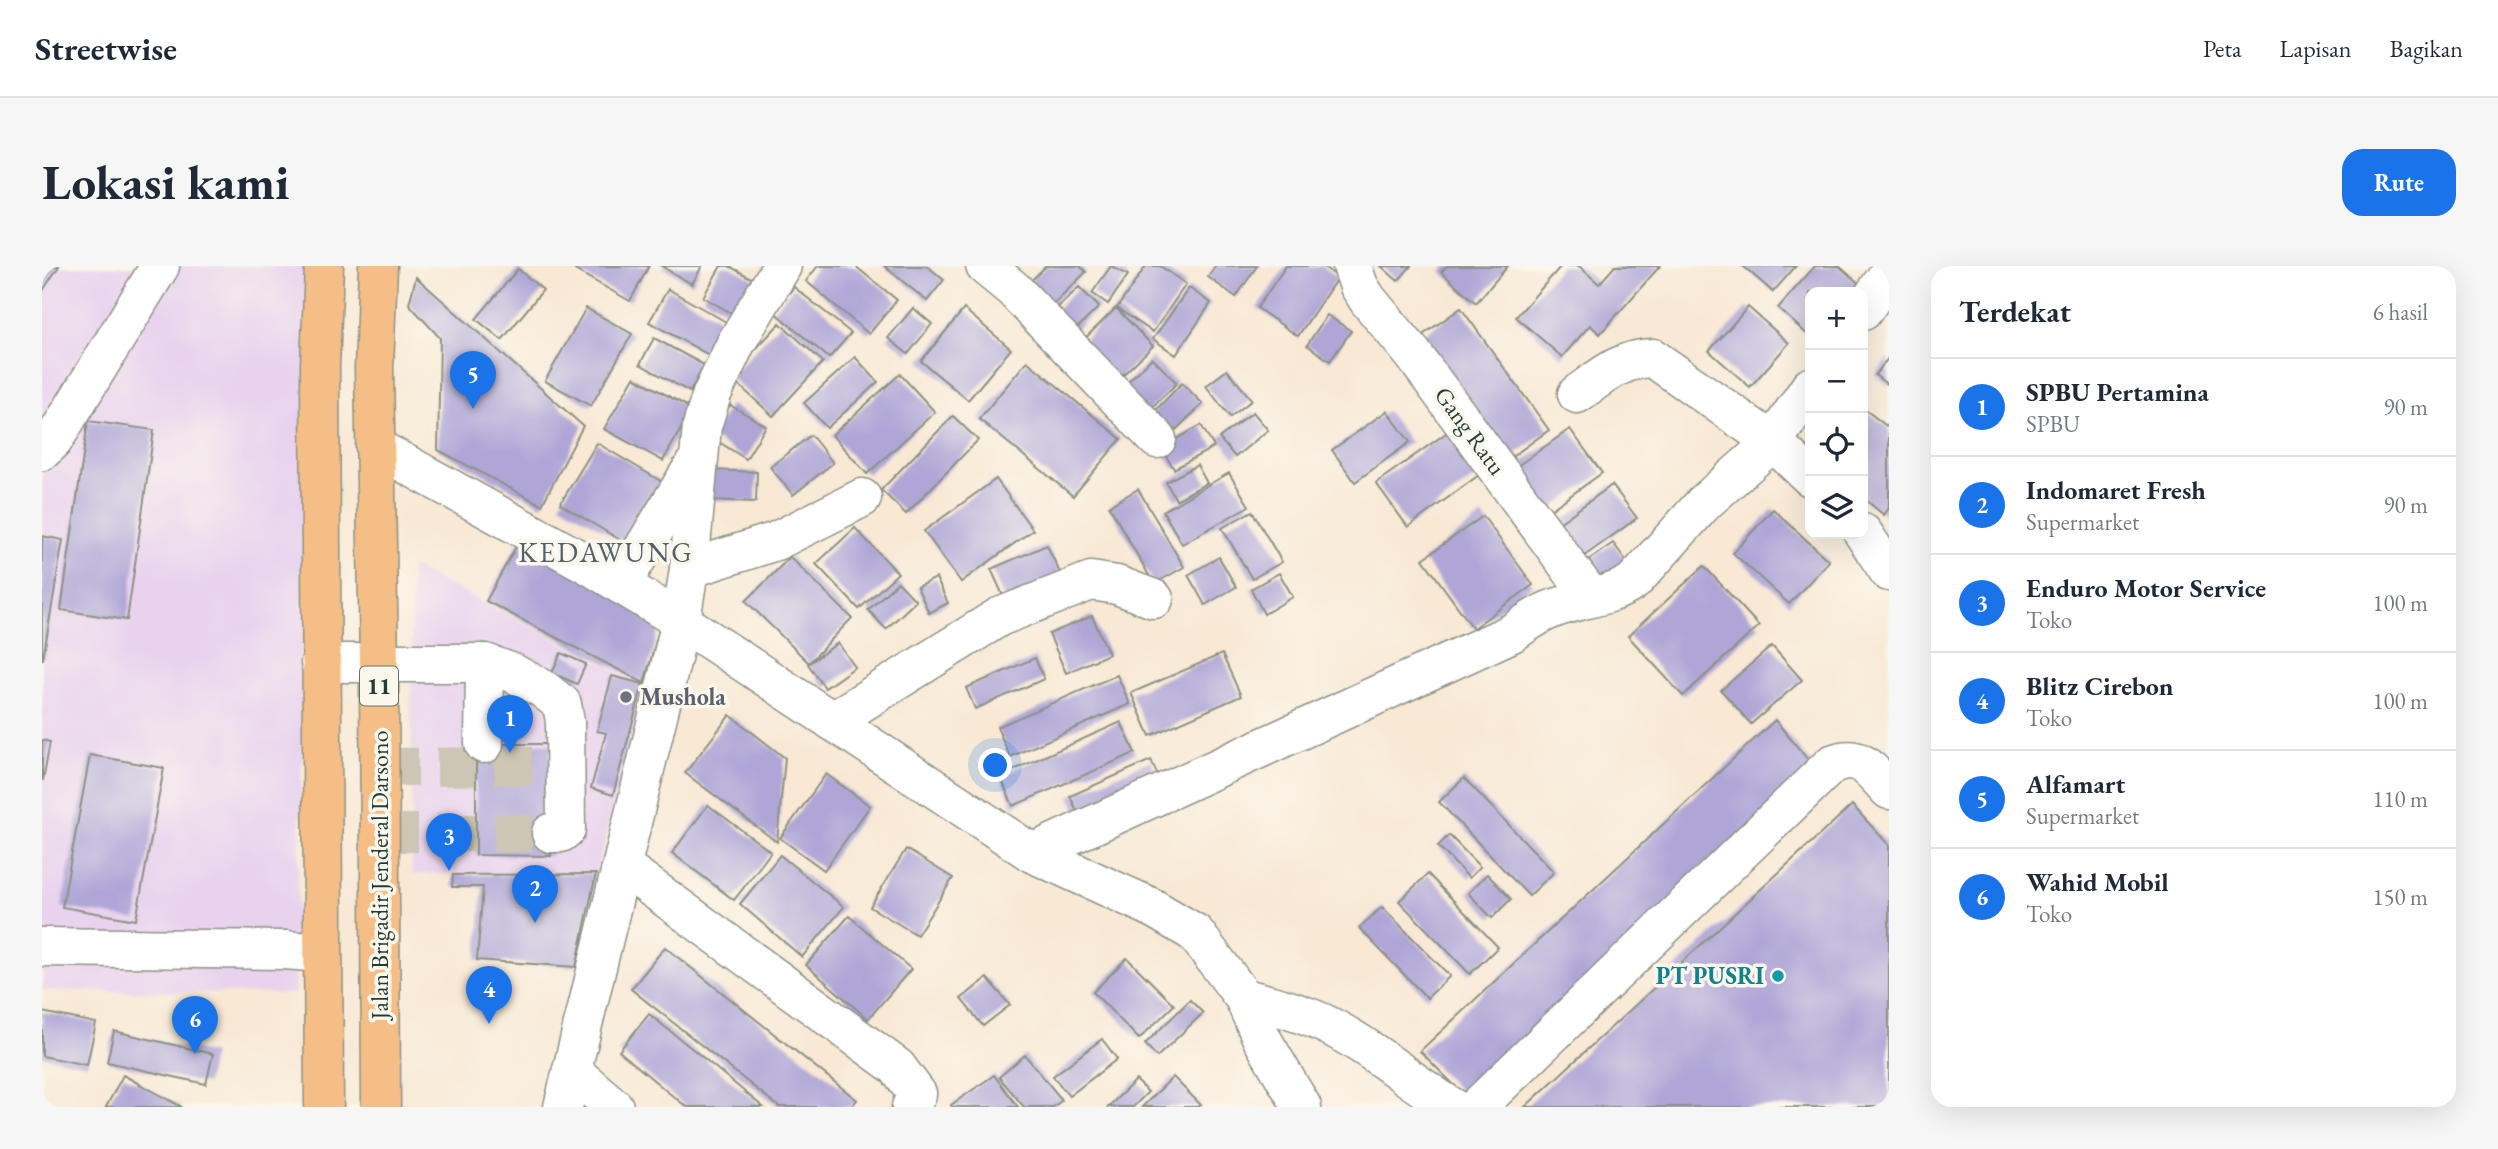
<!DOCTYPE html>
<html lang="id">
<head>
<meta charset="utf-8">
<style>
  :root { --surface:#fff; --page:#f6f6f7; --text:#1f2937; --muted:#747a83; --line:#e0e1e3; --accent:#1a73e8 }
  body { margin:0; font-family:"EB Garamond",serif; background:var(--page); color:var(--text) }
  .controls { position:absolute; right:21px; top:21px; display:grid; overflow:hidden; border-radius:14px; box-shadow:0 7px 28px #0002 }
  .controls button { width:63px; height:63px; display:grid; place-items:center; padding:0; border:0; border-bottom:2px solid var(--line); background:var(--surface); color:var(--text); font:35px sans-serif }
  .you { position:absolute; left:954px; top:500px; width:24px; height:24px; margin:-18px; border:5px solid #fff; border-radius:50%; background:#1a73e8; box-shadow:0 0 0 10px #1a73e833 }
  .badge { display:grid; place-items:center; width:46px; height:46px; border-radius:50%; background:var(--accent); color:#fff; font-size:23px; font-weight:700 }
  .pin { position:absolute; translate:-50% -58px; filter:drop-shadow(0 2px 4px #0008) }
  .pin::after { content:''; position:absolute; top:37px; width:24px; height:21px; background:inherit; clip-path:polygon(0 0,100% 0,50% 100%) }
  .list { margin:0; padding:0; list-style:none }
  h2 { display:flex; justify-content:space-between; align-items:center; height:91px; margin:0; padding:0 28px; font-size:30px }
  h2 small { font-size:23px; font-weight:400; color:var(--muted) }
  .list li { display:grid; grid-template-columns:46px 1fr auto; gap:21px; align-items:center; box-sizing:border-box; height:98px; padding:0 28px; border-top:2px solid var(--line) }
  .list b { display:block; font-size:26px; white-space:nowrap }
  .list p { margin:0; font-size:23px; white-space:nowrap; color:var(--muted) }
  .list em { font-size:23px; font-style:normal; color:var(--muted) }
  .icon { flex:none; width:38px; height:38px; fill:none; stroke:currentColor; stroke-width:2; stroke-linecap:round; stroke-linejoin:round }
  .map { position:relative; flex:none; width:1847px; height:841px; overflow:hidden; border-radius:21px }
  header { display:flex; align-items:center; gap:42px; box-sizing:border-box; height:98px; padding:0 35px; background:var(--surface); border-bottom:2px solid var(--line) }
  header strong { font-size:33px }
  nav { display:flex; gap:38px; margin-inline-start:auto; font-size:24px }
  .intro { display:flex; align-items:center; justify-content:space-between; box-sizing:border-box; height:168px; padding:0 42px }
  h1 { margin:0; font-size:49px }
  .button { padding:18px 32px; border-radius:21px; background:var(--accent); color:#fff; font-size:24px; font-weight:700 }
  main { display:flex; gap:42px; padding:0 42px }
  aside { flex:1; background:var(--surface); border-radius:21px; box-shadow:0 7px 28px #0002 }
  .map>svg:first-child { display:block }
  .built { fill:#e8d2ee }
  .building { fill:#afa6d7 }
  .lines { fill:none; stroke-linecap:round; stroke-linejoin:round }
  .minor-tunnel { stroke:#cdc6b4; stroke-width:38; stroke-dasharray:38 19; stroke-linecap:butt }
  .minor-casing { stroke:#8c9284; stroke-width:41 }
  .highway-casing { stroke:#8c9284; stroke-width:41 }
  .minor { stroke:#fff; stroke-width:38 }
  .highway { stroke:#f6be87; stroke-width:38 }
  .worship-dot { fill:#6b7280; stroke:#fbf7ec; stroke-width:2.5 }
  .culture-dot { fill:#0f9aa8; stroke:#fbf7ec; stroke-width:2.5 }
  .labels { text-anchor:middle; stroke-width:7; stroke-linejoin:round; paint-order:stroke }
  .shield { fill:#fbf7ec; stroke:#61756b; stroke-width:2 }
  .shield-label { font-size:23px; font-weight:bold; fill:#1f3d34 }
  .street-label { font-size:24px; fill:#1f3d34; stroke:#fbf7ec }
  .worship-label { font-size:24px; font-weight:bold; fill:#5b616d; stroke:#fbf7ec; text-anchor:start }
  .culture-label { font-size:24px; font-weight:bold; fill:#0d838f; stroke:#fbf7ec; text-anchor:end }
  .quarter-label { font-size:28px; letter-spacing:2px; fill:#51626d; stroke:#fbf7ec }
</style>
</head>
<body>
<header>
<strong>Streetwise</strong>
<nav><a>Peta</a><a>Lapisan</a><a>Bagikan</a></nav>
</header>
<div class="intro"><h1>Lokasi kami</h1><a class="button">Rute</a></div>
<main>
<div class="map">
<svg width="1847" height="841" viewBox="0 0 1847 841">
  <rect width="100%" height="100%" fill="#fbf7ec"/>
  <filter id="ink" filterUnits="userSpaceOnUse"><feTurbulence type="fractalNoise" baseFrequency=".0143" numOctaves="2"/><feDisplacementMap in="SourceGraphic" scale="14" xChannelSelector="R" yChannelSelector="G"/><feConvolveMatrix kernelMatrix="1 2 1 2 8 2 1 2 1" color-interpolation-filters="sRGB"/></filter>
  <filter id="wash" filterUnits="userSpaceOnUse"><feTurbulence type="fractalNoise" baseFrequency=".00686" numOctaves="4" result="noise"/><feDisplacementMap in="SourceGraphic" scale="28" xChannelSelector="R" yChannelSelector="G"/><feGaussianBlur stdDeviation="1.57" result="paint"/><feColorMatrix in="noise" values="0 0 0 0 0 0 0 0 0 0 0 0 0 0 0 0 0 1.4 0 .05"/><feComposite in="paint" operator="in"/></filter>
  <g filter="url(#wash)">
    <rect width="100%" height="100%" fill="#f8e8d4"/>
    <g class="built">
      <polygon points="0,0 274,0 253,728 0,724"/>
      <polygon points="369,300 604,419 554,607 370,608"/>
    </g>
    <g id="blocks">
      <g class="building">
        <polygon points="0,0 17,0 0,26"/>
        <polygon points="535,0 607,0 588,35 533,4"/>
        <polygon points="619,0 660,0 650,18"/>
        <polygon points="679,0 687,0 722,19 702,54 661,31"/>
        <polygon points="776,0 813,0 855,34 827,68 764,15"/>
        <polygon points="842,0 885,0 902,14 885,35"/>
        <polygon points="1004,0 1038,0 1044,6 1000,49 977,26"/>
        <polygon points="1069,0 1086,9 1066,38 1050,27"/>
        <polygon points="1104,0 1118,0 1144,18 1111,66 1075,42"/>
        <polygon points="1173,0 1215,0 1194,31 1166,11"/>
        <polygon points="1244,0 1280,0 1296,11 1256,70 1215,42"/>
        <polygon points="1339,0 1369,0 1356,15"/>
        <polygon points="1405,0 1466,0 1434,37 1399,6"/>
        <polygon points="1519,0 1537,0 1557,18 1573,0 1618,0 1558,68 1548,59 1520,91 1474,51"/>
        <polygon points="1701,0 1754,0 1731,26"/>
        <polygon points="1773,0 1797,0 1820,20 1814,26 1768,26 1768,71 1736,42"/>
        <polygon points="476,3 501,24 460,74 434,53"/>
        <polygon points="374,11 541,160 500,239 396,184 398,72 367,38"/>
        <polygon points="752,21 809,67 787,92 731,45"/>
        <polygon points="1037,21 1057,41 1023,74 1003,54"/>
        <polygon points="1147,22 1169,37 1134,89 1111,73"/>
        <polygon points="626,23 693,61 674,93 607,56"/>
        <polygon points="1706,41 1747,77 1708,121 1667,85"/>
        <polygon points="544,42 590,68 549,140 503,115"/>
        <polygon points="871,42 890,58 866,88 846,72"/>
        <polygon points="1074,42 1111,80 1069,120 1032,83"/>
        <polygon points="1419,42 1507,164 1464,195 1375,73"/>
        <polygon points="922,43 969,83 926,134 879,95"/>
        <polygon points="1285,49 1309,65 1288,95 1265,79"/>
        <polygon points="738,57 781,96 731,150 688,111"/>
        <polygon points="612,72 662,99 648,126 598,98"/>
        <polygon points="813,91 836,116 785,162 762,137"/>
        <polygon points="1847,91 1847,120 1833,109"/>
        <polygon points="1110,92 1135,117 1100,151 1075,126"/>
        <polygon points="985,95 1079,173 1031,230 937,153"/>
        <polygon points="1185,104 1210,134 1188,151 1164,120"/>
        <polygon points="858,108 893,146 825,208 790,169"/>
        <polygon points="592,111 650,143 621,195 562,163"/>
        <polygon points="1140,117 1161,138 1122,175 1103,155"/>
        <polygon points="688,139 724,160 704,193 669,171"/>
        <polygon points="1821,142 1847,162 1847,242 1842,249 1821,232"/>
        <polygon points="1345,145 1368,176 1313,216 1290,184"/>
        <polygon points="1211,146 1226,164 1193,191 1177,172"/>
        <polygon points="911,150 936,174 864,248 839,224"/>
        <polygon points="46,155 112,164 85,354 19,344"/>
        <polygon points="1159,159 1172,181 1132,203 1119,182"/>
        <polygon points="1410,163 1441,206 1366,261 1334,217"/>
        <polygon points="1528,163 1560,207 1504,247 1471,203"/>
        <polygon points="769,169 791,197 751,229 728,201"/>
        <polygon points="555,177 622,217 585,278 518,238"/>
        <polygon points="1155,199 1165,217 1134,234 1124,216"/>
        <polygon points="668,204 715,206 714,236 668,234"/>
        <polygon points="1187,207 1207,240 1140,278 1121,245"/>
        <polygon points="954,213 991,264 919,316 882,265"/>
        <polygon points="1570,219 1595,252 1538,293 1513,260"/>
        <polygon points="1096,223 1142,301 1112,318 1067,240"/>
        <polygon points="1731,243 1787,295 1747,338 1691,287"/>
        <polygon points="1210,245 1240,296 1210,313 1180,262"/>
        <polygon points="1441,250 1491,319 1431,362 1381,293"/>
        <polygon points="813,262 856,307 817,343 774,298"/>
        <polygon points="0,270 21,274 1,393 0,393"/>
        <polygon points="477,275 620,354 602,417 444,335"/>
        <polygon points="1571,277 1593,306 1567,325 1545,295"/>
        <polygon points="1005,279 1024,320 968,345 949,303"/>
        <polygon points="748,291 810,352 767,397 704,335"/>
        <polygon points="1177,291 1194,321 1163,339 1146,309"/>
        <polygon points="1662,300 1717,360 1641,430 1586,370"/>
        <polygon points="1237,307 1251,331 1222,348 1209,323"/>
        <polygon points="894,312 906,337 887,347 875,321"/>
        <polygon points="856,316 874,335 844,363 826,344"/>
        <polygon points="1050,350 1067,388 1024,407 1007,368"/>
        <polygon points="796,377 813,401 783,422 766,398"/>
        <polygon points="1730,380 1760,414 1709,458 1679,424"/>
        <polygon points="519,387 544,398 535,418 510,407"/>
        <polygon points="1180,388 1199,430 1108,470 1089,427"/>
        <polygon points="993,392 1002,413 933,443 924,422"/>
        <polygon points="1075,409 1088,438 968,491 955,461"/>
        <polygon points="570,410 601,418 571,529 549,522 564,467 555,465"/>
        <polygon points="688,449 743,492 735,576 643,507"/>
        <polygon points="1733,454 1777,507 1424,831 1378,785"/>
        <polygon points="1079,456 1093,487 971,540 958,510"/>
        <polygon points="0,474 8,476 1,514 0,514"/>
        <polygon points="434,478 508,478 509,590 434,589"/>
        <polygon points="48,489 122,502 94,654 20,641"/>
        <polygon points="1109,494 1120,519 1039,554 1028,530"/>
        <polygon points="784,508 828,540 782,604 738,572"/>
        <polygon points="1422,512 1512,606 1487,630 1397,536"/>
        <polygon points="666,539 729,586 692,634 630,587"/>
        <polygon points="1810,539 1847,579 1847,841 1483,841"/>
        <polygon points="1407,569 1438,601 1427,612 1396,580"/>
        <polygon points="864,583 911,612 875,669 828,641"/>
        <polygon points="738,589 802,641 760,691 698,638"/>
        <polygon points="554,608 534,701 435,694 441,621 410,621 411,609"/>
        <polygon points="1386,608 1456,681 1428,708 1357,635"/>
        <polygon points="1445,608 1469,633 1450,652 1426,627"/>
        <polygon points="1340,641 1408,710 1385,732 1317,662"/>
        <polygon points="807,650 869,703 826,753 764,699"/>
        <polygon points="623,681 815,834 809,841 737,841 589,723"/>
        <polygon points="1085,692 1132,739 1097,773 1051,726"/>
        <polygon points="945,712 968,739 941,760 919,733"/>
        <polygon points="1148,734 1161,747 1115,791 1103,778"/>
        <polygon points="0,746 54,757 45,799 0,790"/>
        <polygon points="607,748 658,789 721,841 645,841 627,827 577,785"/>
        <polygon points="72,765 171,788 164,818 65,796"/>
        <polygon points="1060,773 1075,793 1027,830 1011,810"/>
        <polygon points="983,789 1020,834 1011,841 982,841 957,811"/>
        <polygon points="81,809 140,841 64,841"/>
        <polygon points="952,809 976,841 910,841 909,839"/>
        <polygon points="1131,811 1159,839 1156,841 1100,841"/>
        <polygon points="1094,814 1106,826 1091,841 1066,841"/>
      </g>
    </g>
  </g>
  <g filter="url(#ink)">
    <use href="#blocks" fill-opacity="0" stroke="#8c9284" stroke-width="2"/>
    <g class="lines">
      <g class="minor-tunnel">
        <polyline points="338,501 509,500"/>
        <polyline points="338,567 509,567"/>
      </g>
      <defs>
        <g id="minor">
          <polyline points="943,0 971,23 1115,173"/>
          <polyline points="1310,0 1317,20 1326,34 1371,88 1549,331"/>
          <polyline points="1821,45 1847,7"/>
          <path d="M1535,128C1559,111 1580,92 1611,92L1731,176L1768,211"/>
          <polyline points="333,181 547,299 639,355 990,587 1109,641 1153,667 1202,732 1220,773 1260,841"/>
          <polyline points="0,185 11,175 118,0"/>
          <polyline points="1821,267 1847,306"/>
          <polyline points="647,303 734,275 820,232"/>
          <polyline points="579,319 652,199"/>
          <polyline points="278,397 443,397 471,407 501,423 520,438 523,456 524,563 519,567 509,567"/>
          <polyline points="790,455 957,351 1049,315 1075,319 1112,333"/>
          <polyline points="442,478 443,397"/>
          <path d="M990,587L1470,367C1482,359 1495,349 1508,344C1535,333 1571,331 1592,315L1662,237L1731,176L1768,121"/>
          <polyline points="580,600 855,801 875,828 869,841"/>
          <polyline points="0,681 243,684 280,687"/>
          <path d="M1202,732C1229,738 1254,745 1279,756C1326,778 1366,814 1410,841"/>
          <polyline points="530,805 572,841"/>
          <polyline points="521,841 639,355 647,303 660,160 670,128 694,77 740,0"/>
          <path d="M1435,841L1790,498C1819,486 1828,504 1847,524"/>
        </g>
        <g id="highway">
          <polyline points="282,0 278,100 282,841"/>
          <polyline points="336,0 332,102 337,397 339,841"/>
        </g>
      </defs>
      <use href="#minor" class="minor-casing"/>
      <use href="#highway" class="highway-casing"/>
      <use href="#minor" class="minor"/>
      <use href="#highway" class="highway"/>
    </g>
  </g>
  <circle class="worship-dot" cx="584" cy="431" r="7"/>
  <circle class="culture-dot" cx="1736" cy="710" r="7"/>
  <g class="labels">
    <rect class="shield" x="318" y="400.5" width="38" height="39" rx="5"/>
    <g class="shield-label">
      <text x="337" y="428">11</text>
    </g>
    <g class="street-label">
      <text transform="translate(1428 165) rotate(54)" y="8">Gang Ratu</text>
      <text transform="translate(338 609) rotate(-90)" y="8">Jalan Brigadir Jenderal Darsono</text>
    </g>
    <g class="worship-label">
      <text x="598" y="439">Mushola</text>
    </g>
    <g class="culture-label">
      <text x="1722" y="718">PT PUSRI</text>
    </g>
    <g class="quarter-label">
      <text x="564" y="296">KEDAWUNG</text>
    </g>
  </g>
</svg>
<div class="controls">
<button>+</button>
<button>−</button>
<button><svg class="icon" aria-label="locate" viewBox="0 0 24 24"><circle cx="12" cy="12" r="6"/><path d="M12 2v4M12 18v4M2 12h4M18 12h4"/></svg></button>
<button><svg class="icon" aria-label="layers" viewBox="0 0 24 24"><path d="M12 4l9 5-9 5-9-5zM3 14l9 5 9-5"/></svg></button>
</div>
<div class="you"></div>
<div class="pin badge" style="left:468px;top:487px">1</div>
<div class="pin badge" style="left:493px;top:657px">2</div>
<div class="pin badge" style="left:407px;top:605px">3</div>
<div class="pin badge" style="left:447px;top:758px">4</div>
<div class="pin badge" style="left:431px;top:143px">5</div>
<div class="pin badge" style="left:153px;top:788px">6</div>
</div>
<aside>
<h2>Terdekat<small>6 hasil</small></h2>
<ul class="list">
<li><span class="badge">1</span><div><b>SPBU Pertamina</b><p>SPBU</p></div><em>90 m</em></li>
<li><span class="badge">2</span><div><b>Indomaret Fresh</b><p>Supermarket</p></div><em>90 m</em></li>
<li><span class="badge">3</span><div><b>Enduro Motor Service</b><p>Toko</p></div><em>100 m</em></li>
<li><span class="badge">4</span><div><b>Blitz Cirebon</b><p>Toko</p></div><em>100 m</em></li>
<li><span class="badge">5</span><div><b>Alfamart</b><p>Supermarket</p></div><em>110 m</em></li>
<li><span class="badge">6</span><div><b>Wahid Mobil</b><p>Toko</p></div><em>150 m</em></li>
</ul>
</aside>
</main>
</body>
</html>
